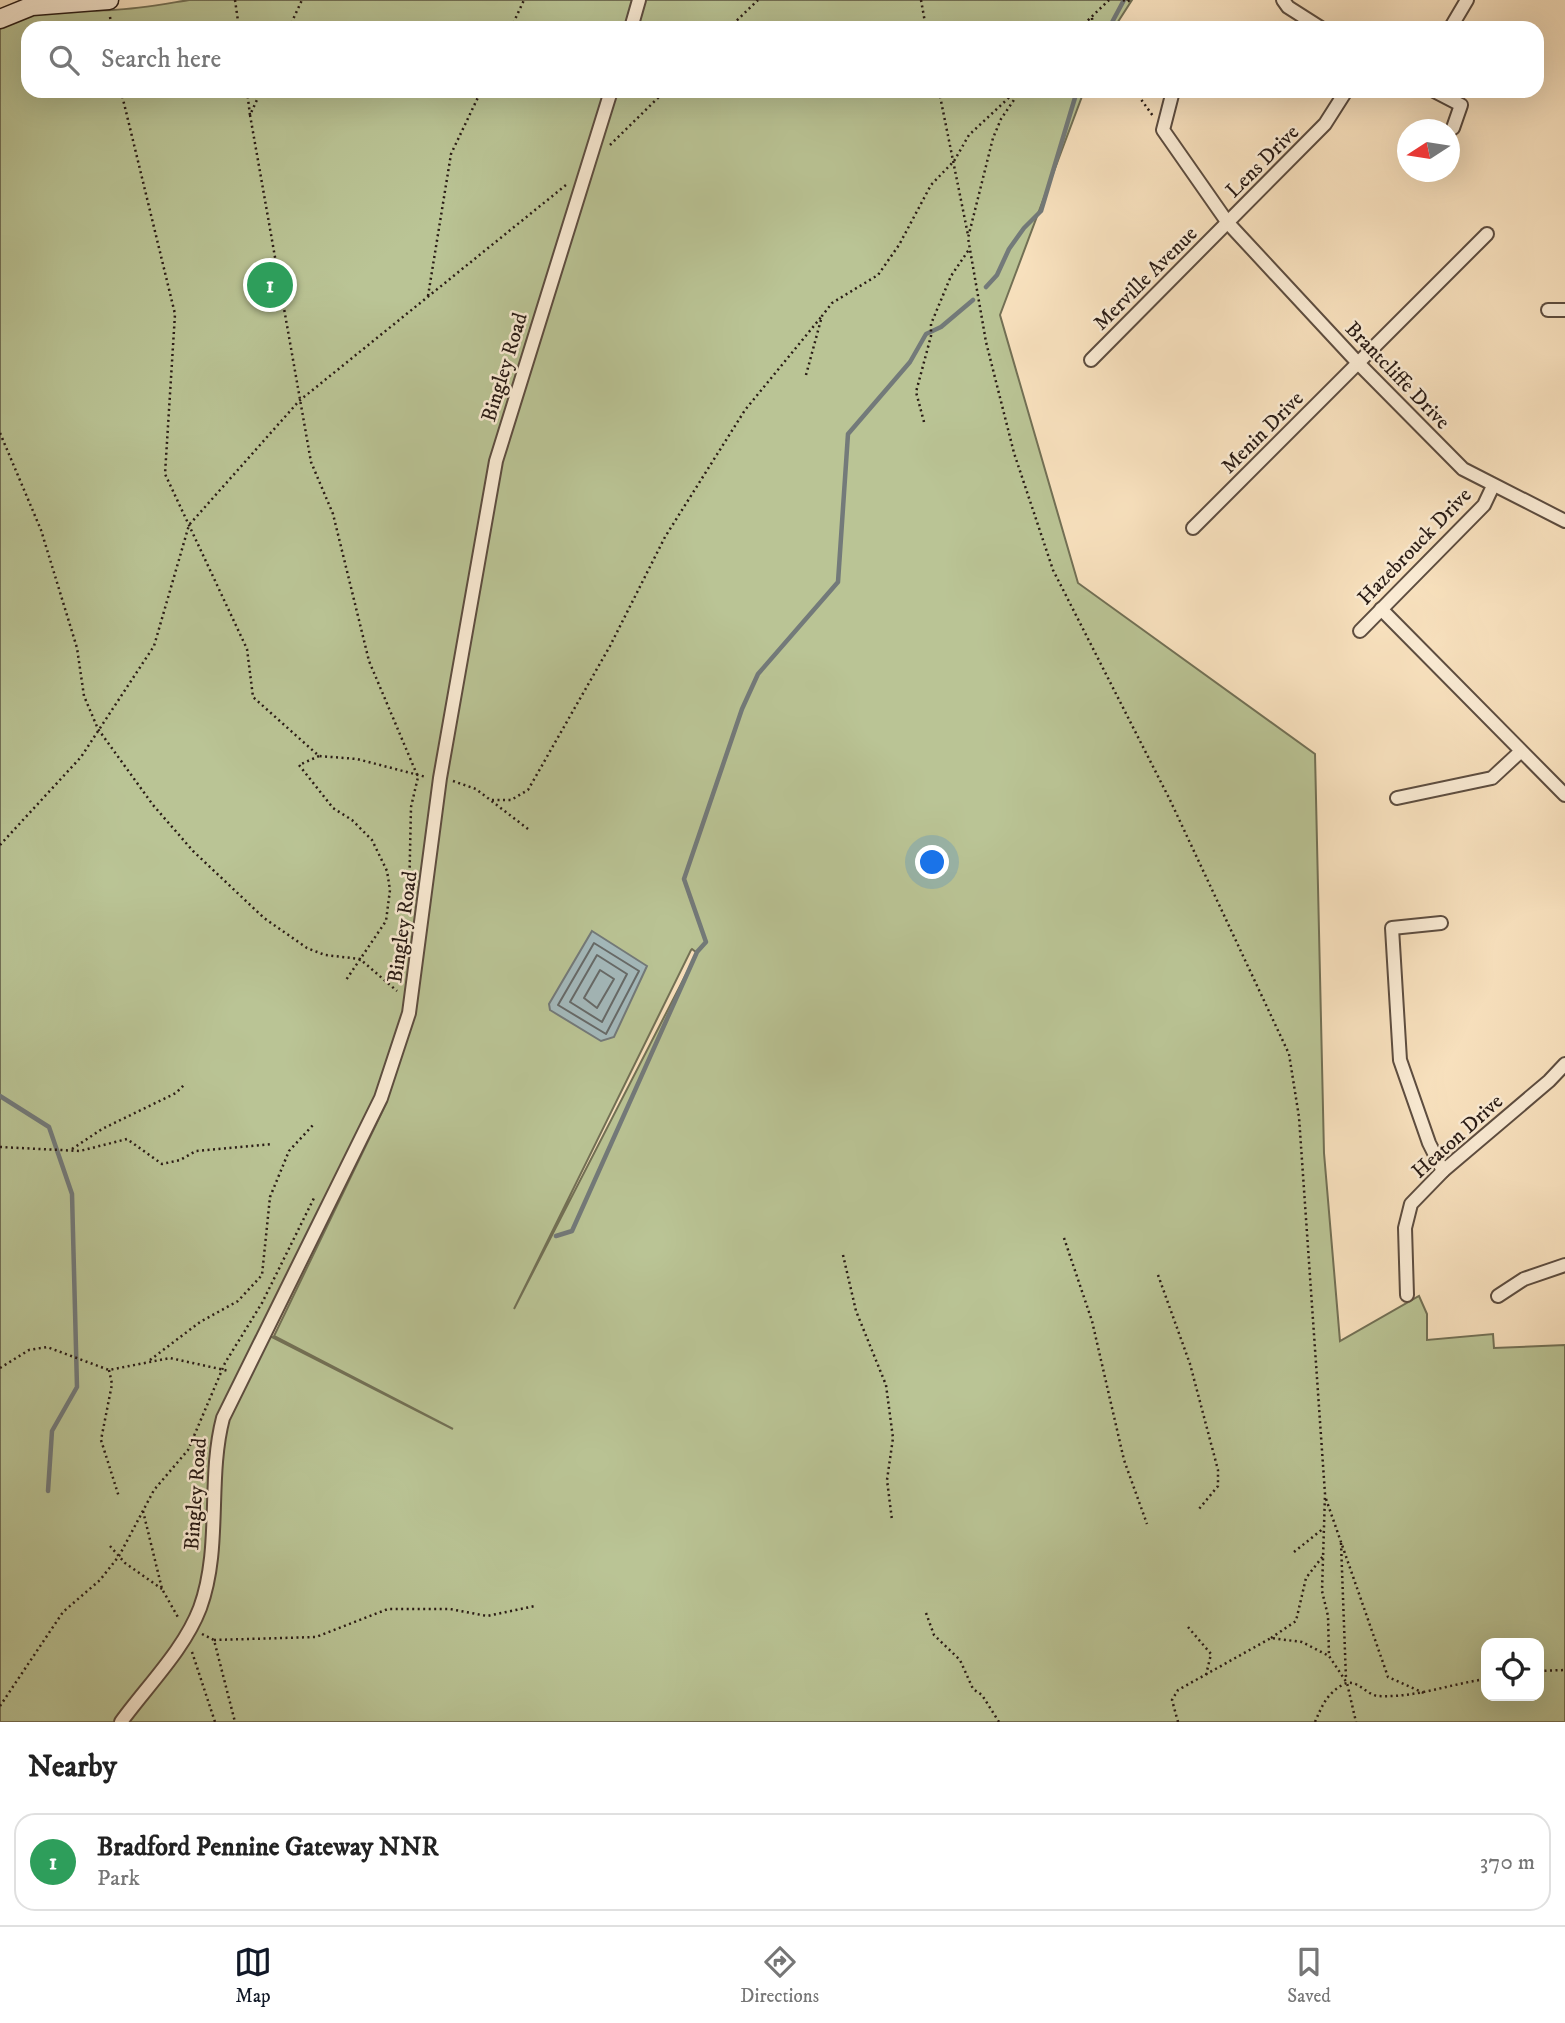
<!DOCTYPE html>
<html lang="en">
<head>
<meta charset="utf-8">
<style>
  :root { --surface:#fff; --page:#f2f2f2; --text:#222; --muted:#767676; --line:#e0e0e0; --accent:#111827 }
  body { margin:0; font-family:"IM FELL DW Pica",serif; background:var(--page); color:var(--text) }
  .controls { position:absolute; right:21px; bottom:21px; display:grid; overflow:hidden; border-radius:14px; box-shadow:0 7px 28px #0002 }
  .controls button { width:63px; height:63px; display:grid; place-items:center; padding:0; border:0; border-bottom:2px solid var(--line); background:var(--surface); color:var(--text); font:35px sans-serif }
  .compass { position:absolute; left:1397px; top:119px; width:63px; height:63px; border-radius:50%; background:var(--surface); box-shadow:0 7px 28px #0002; rotate:258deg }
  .you { position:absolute; left:933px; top:863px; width:24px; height:24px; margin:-18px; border:5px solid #fff; border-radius:50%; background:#1a73e8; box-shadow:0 0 0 10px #1a73e833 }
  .badge { display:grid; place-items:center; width:46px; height:46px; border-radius:50%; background:var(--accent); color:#fff; font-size:23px; font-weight:700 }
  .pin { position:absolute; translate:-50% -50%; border:4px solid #fff; box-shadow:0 2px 7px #0006 }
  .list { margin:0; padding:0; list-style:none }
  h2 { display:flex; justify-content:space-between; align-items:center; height:91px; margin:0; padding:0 28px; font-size:30px }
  h2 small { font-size:23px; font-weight:400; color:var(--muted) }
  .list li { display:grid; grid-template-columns:46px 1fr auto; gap:21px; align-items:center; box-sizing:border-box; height:98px; margin:0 14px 14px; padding:0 14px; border:2px solid var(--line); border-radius:21px }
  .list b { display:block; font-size:26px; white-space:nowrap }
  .list p { margin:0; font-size:23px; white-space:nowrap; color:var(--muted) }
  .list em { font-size:23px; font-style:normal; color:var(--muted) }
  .icon { flex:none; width:38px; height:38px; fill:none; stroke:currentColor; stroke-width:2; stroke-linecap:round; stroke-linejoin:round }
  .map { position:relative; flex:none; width:1565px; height:1722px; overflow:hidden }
  .search { position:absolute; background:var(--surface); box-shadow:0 7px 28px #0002; left:21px; right:21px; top:21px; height:77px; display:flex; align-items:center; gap:18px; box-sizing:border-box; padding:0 24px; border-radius:21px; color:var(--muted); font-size:26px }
  .sheet { height:203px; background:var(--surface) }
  nav { display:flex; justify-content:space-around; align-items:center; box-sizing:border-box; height:98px; border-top:2px solid var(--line); background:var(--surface); font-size:19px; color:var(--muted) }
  nav a { display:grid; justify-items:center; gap:4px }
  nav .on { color:var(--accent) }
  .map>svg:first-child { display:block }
  .green { fill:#bac495; stroke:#727055; stroke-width:2; fill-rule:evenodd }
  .water { fill:#a4babd; stroke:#737a7a; stroke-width:2 }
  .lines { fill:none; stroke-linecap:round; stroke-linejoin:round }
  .shore { stroke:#666a69; stroke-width:2 }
  .stream { stroke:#737a7a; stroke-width:4.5 }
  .street-casing { stroke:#5d4d40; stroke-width:16 }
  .secondary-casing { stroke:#291b15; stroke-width:21 }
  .path { stroke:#291b15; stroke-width:2.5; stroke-dasharray:2 3.5; stroke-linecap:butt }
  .street { stroke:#fbecd5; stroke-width:12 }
  .secondary { stroke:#fbecd5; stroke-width:18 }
  .labels { text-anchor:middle; stroke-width:5; stroke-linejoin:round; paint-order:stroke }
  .street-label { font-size:21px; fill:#291b15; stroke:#fbecd5 }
</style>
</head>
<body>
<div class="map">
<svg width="1565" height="1722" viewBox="0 0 1565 1722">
  <rect width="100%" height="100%" fill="#f9e2bf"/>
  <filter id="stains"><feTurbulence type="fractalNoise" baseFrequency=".00286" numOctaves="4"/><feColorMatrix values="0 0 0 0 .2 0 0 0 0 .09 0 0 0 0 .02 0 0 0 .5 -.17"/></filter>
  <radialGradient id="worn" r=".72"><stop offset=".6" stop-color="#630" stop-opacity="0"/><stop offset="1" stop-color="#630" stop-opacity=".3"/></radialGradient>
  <path class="green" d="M189,0H1132L1114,28H28V91H1084L1000,315L1078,583L1315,754L1324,1153L1340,1341L1419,1296L1427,1314V1340L1493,1334L1494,1348L1565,1345V1722H0V29C32,6 74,12 112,10C138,9 164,4 189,0ZM692,949L697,953L514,1309L691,950ZM382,1099L387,1102L274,1336L453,1429L264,1333ZM1486,1643H1539V1696H1486Z"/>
  <polygon class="water" points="592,931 647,966 614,1037 601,1041 550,1010 549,1004"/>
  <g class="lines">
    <g class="shore">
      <polygon points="594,943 639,971 606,1034 558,1005"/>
      <polygon points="597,955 627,974 602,1022 570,1002"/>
      <polygon points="600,970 614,979 597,1008 584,998"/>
    </g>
    <g class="stream">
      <polyline points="1109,28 1124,0"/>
      <polyline points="986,287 997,275 1009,249 1024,228 1041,211 1077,91"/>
      <polyline points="0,1096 49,1127 72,1194 77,1387 52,1431 48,1491"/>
      <polyline points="556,1236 572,1231 697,952 706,942 684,879 742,709 758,674 838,582 848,434 910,362 926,334 941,327 973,300"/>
    </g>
    <defs>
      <g id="street">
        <polyline points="1283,0 1288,7 1321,28"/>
        <polyline points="1451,27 1467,0"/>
        <polyline points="631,28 639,0"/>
        <polyline points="1173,91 1163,130 1228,223 1358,363 1463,469 1565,521"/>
        <polyline points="1434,91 1461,105 1453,128"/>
        <polyline points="1548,310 1565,310"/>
        <polyline points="1091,360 1325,124 1346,91"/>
        <polyline points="1193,528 1487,234"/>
        <polyline points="1381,609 1565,795"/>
        <polyline points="1360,631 1484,505 1493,486"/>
        <polyline points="1397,798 1492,778 1520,752"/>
        <polyline points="1441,923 1392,928 1400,1060 1429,1143 1443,1171"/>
        <polyline points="1407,1295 1405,1228 1411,1204 1443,1171 1549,1081 1565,1064"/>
        <polyline points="1498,1296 1524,1279 1565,1265"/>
        <path d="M121,1722C147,1686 184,1650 200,1608C222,1548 207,1479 223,1418L381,1098L409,1013L440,778L496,461L611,91"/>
      </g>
      <polyline id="secondary" points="0,19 32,6 109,0"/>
    </defs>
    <use href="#street" class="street-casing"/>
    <use href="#secondary" class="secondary-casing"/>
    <g class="path">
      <polyline points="235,0 239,28"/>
      <polyline points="921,0 926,28"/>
      <polyline points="1123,0 1127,2 1130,0"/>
      <polyline points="110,17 112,28"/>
      <polyline points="1092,18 1093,28"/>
      <polyline points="289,28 302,0"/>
      <polyline points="511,28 524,0"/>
      <polyline points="729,28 758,0"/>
      <polyline points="1080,28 1109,0"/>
      <polyline points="121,91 175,314 165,474 247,649 253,697 319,756 357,759 426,777"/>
      <polyline points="247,91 250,115 261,91"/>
      <polyline points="939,91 968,235"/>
      <polyline points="1020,91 1001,119 993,138 968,238 986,342 1014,453 1053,570 1170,800 1289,1054 1299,1117 1325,1494 1322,1591 1328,1616 1329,1656 1347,1683 1356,1722"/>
      <polyline points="1135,91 1153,116"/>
      <polyline points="250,115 311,462 333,514 369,661 418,777 411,807 409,897"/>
      <polyline points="610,145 665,91"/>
      <polyline points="428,296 451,154 481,91"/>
      <polyline points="806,375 822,316 832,303 878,275 899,245 931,185 954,161 969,135 1016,91"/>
      <polyline points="924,422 916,392 931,336 931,324 951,276 970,248"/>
      <polyline points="0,433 41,530 77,648 84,696 98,729 153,805 193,851 264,918 307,948 325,955 360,959 397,991"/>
      <polyline points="319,756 299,765 333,808 352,820 372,840 387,871 390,890 386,921 346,980"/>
      <polyline points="453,781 476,789 528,829"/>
      <polyline points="492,800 511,800 528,790 610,646 665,537 745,410 822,316"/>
      <polyline points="0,845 81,757 154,646 189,525 299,401 566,185"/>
      <polyline points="0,1147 80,1151 127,1139 162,1164 180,1160 196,1151 273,1144"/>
      <polyline points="72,1149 102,1129 176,1093 184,1085"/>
      <polyline points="1064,1238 1092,1321 1124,1460 1147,1524"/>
      <polyline points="843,1255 856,1311 886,1385 893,1438 887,1480 892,1520"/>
      <polyline points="1158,1275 1190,1364 1218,1470 1218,1486 1199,1509"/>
      <polyline points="150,1360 200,1322 238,1301 262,1275 270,1197 289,1151 313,1125"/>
      <polyline points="0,1368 29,1350 47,1347 109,1370 170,1358 229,1371"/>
      <polyline points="109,1370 112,1384 101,1440 119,1497"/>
      <polyline points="1326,1499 1388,1677 1424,1693"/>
      <polyline points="143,1511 162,1589 179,1619"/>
      <polyline points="1341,1543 1346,1679"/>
      <polyline points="110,1546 125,1563 162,1589"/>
      <polyline points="1294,1552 1324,1528"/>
      <polyline points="926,1613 934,1635 960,1660 973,1689 982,1695 999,1722"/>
      <polyline points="1188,1627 1211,1654 1206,1675"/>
      <polyline points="202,1634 214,1640 235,1722"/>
      <polyline points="1271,1638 1296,1621 1306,1578 1323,1556"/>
      <polyline points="214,1640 316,1637 388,1609 450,1609 487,1616 535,1606"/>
      <polyline points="192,1652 215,1722"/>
      <polyline points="1539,1671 1565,1670"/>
      <polyline points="0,1706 63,1612 100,1580 119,1556 154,1490 188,1450 225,1363 262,1303 314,1198"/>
      <polyline points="1178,1722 1172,1700 1178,1690 1271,1638 1302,1642 1329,1656"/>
      <path d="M1315,1722C1322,1706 1327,1693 1344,1684C1357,1678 1366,1695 1378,1696C1415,1698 1450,1684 1486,1679"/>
    </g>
    <use href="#street" class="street"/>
    <use href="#secondary" class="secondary"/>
  </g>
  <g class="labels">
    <g class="street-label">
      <text transform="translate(1262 161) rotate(-45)" y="7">Lens Drive</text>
      <text transform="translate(1145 278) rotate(-45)" y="7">Merville Avenue</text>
      <text transform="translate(504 367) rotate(-73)" y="7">Bingley Road</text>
      <text transform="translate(1398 375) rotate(46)" y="7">Brantcliffe Drive</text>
      <text transform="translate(1262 432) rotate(-45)" y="7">Menin Drive</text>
      <text transform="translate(1414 546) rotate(-46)" y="7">Hazebrouck Drive</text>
      <text transform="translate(402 927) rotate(-82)" y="7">Bingley Road</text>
      <text transform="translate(1457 1136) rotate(-42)" y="7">Heaton Drive</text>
      <text transform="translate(195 1494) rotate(-86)" y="7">Bingley Road</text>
    </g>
  </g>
  <rect width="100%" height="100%" filter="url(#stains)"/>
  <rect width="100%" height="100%" fill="url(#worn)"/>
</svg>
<div class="controls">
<button><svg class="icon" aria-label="locate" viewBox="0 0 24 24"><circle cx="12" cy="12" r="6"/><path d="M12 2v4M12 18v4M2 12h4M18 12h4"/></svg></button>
</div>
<svg class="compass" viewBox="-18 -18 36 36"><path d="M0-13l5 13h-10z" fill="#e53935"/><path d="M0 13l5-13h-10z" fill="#767676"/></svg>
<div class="you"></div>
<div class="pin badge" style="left:270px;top:285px;background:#2e9e5b">1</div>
<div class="search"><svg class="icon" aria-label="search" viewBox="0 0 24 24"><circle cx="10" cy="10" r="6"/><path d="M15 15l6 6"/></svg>Search here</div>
</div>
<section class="sheet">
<h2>Nearby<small></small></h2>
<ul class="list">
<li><span class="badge" style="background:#2e9e5b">1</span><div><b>Bradford Pennine Gateway NNR</b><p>Park</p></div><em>370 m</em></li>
</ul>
</section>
<nav>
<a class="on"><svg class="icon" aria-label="map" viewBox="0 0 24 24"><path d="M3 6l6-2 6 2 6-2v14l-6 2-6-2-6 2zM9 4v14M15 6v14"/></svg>Map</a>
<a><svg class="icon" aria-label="directions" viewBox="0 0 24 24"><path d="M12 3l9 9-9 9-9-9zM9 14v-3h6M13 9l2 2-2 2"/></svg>Directions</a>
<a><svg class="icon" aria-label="saved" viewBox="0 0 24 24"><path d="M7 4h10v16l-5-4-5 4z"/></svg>Saved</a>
</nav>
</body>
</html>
